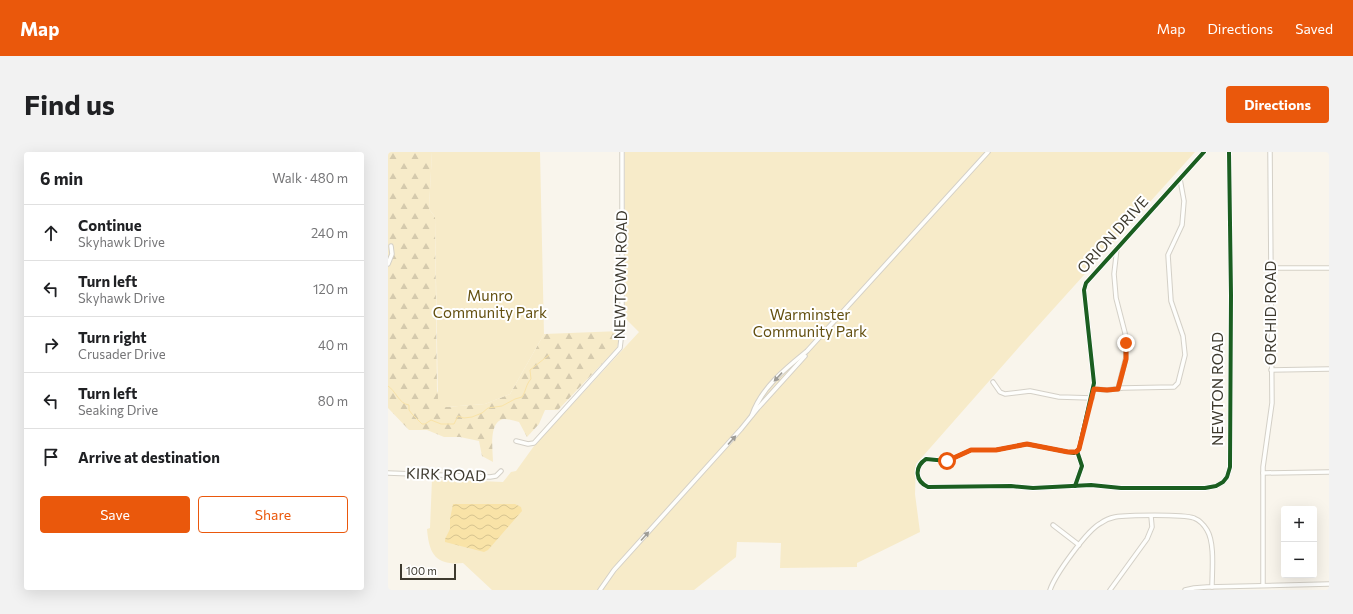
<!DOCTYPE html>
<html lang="en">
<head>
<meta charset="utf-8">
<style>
  :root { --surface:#fff; --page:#f2f2f2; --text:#202124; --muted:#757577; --line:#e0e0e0; --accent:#ea580c }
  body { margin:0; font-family:Commissioner,sans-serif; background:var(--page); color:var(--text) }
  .controls { position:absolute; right:12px; bottom:12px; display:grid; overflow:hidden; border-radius:4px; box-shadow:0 4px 16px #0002 }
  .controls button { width:36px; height:36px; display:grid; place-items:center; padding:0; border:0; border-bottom:1px solid var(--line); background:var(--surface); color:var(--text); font:20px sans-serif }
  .scale { position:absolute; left:12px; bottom:10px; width:56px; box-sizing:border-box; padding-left:4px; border:2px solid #3e3a2f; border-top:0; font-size:11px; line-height:14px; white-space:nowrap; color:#3e3a2f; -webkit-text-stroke:3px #fff; paint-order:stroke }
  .stop { position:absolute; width:12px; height:12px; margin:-9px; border:3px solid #ea580c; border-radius:50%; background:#fff }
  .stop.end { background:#ea580c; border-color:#fff; box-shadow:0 1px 4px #0008 }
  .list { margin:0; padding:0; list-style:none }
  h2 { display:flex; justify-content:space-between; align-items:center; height:52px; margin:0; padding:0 16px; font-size:17px }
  h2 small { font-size:13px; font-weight:400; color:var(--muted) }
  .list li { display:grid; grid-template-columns:26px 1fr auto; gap:12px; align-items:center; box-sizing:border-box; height:56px; padding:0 16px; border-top:1px solid var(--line) }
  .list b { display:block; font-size:15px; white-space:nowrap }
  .list p { margin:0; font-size:13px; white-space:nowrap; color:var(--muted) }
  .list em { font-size:13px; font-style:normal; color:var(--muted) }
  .actions { display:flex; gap:8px; padding:12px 16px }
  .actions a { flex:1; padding:9px 0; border:1px solid var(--accent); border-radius:4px; text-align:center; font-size:14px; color:var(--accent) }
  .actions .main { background:var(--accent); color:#fff }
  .icon { flex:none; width:22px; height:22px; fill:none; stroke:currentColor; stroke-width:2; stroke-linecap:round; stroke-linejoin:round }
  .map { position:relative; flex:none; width:941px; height:438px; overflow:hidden; border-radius:4px }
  header { display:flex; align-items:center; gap:24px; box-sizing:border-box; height:56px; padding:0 20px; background:var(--accent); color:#fff }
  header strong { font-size:19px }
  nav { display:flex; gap:22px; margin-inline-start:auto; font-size:14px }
  .intro { display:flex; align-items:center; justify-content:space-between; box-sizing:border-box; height:96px; padding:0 24px }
  h1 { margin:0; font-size:28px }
  .button { padding:10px 18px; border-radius:4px; background:var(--accent); color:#fff; font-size:14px; font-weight:700 }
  main { display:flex; gap:24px; padding:0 24px }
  aside { flex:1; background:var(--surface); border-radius:4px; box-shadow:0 4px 16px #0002 }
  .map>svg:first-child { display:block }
  .forest { fill:url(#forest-firs) }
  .park { fill:#f7ebc9 }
  .water { fill:url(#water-waves) }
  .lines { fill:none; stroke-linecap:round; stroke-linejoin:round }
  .stream { stroke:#f9e3a7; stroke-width:1 }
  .minor-casing { stroke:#d4d0c7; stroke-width:5.5 }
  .minor { stroke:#fefefc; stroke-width:3.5 }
  .cycleway-casing { stroke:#fff; stroke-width:6 }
  .cycleway { stroke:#1b5e20; stroke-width:4 }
  .oneway { fill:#9e9c96 }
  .route { stroke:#ea580c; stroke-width:5 }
  .labels { text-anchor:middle; stroke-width:4; stroke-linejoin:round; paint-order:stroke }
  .street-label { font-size:15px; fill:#3e3a2f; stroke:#fff }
  .park-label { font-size:15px; fill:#634f0f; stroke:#fff }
</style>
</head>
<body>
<header>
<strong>Map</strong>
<nav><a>Map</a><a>Directions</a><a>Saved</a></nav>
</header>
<div class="intro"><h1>Find us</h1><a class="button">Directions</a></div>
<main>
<aside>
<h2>6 min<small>Walk · 480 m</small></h2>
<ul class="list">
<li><svg class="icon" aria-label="ahead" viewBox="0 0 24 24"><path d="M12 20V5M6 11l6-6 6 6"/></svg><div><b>Continue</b><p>Skyhawk Drive</p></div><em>240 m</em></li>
<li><svg class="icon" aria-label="left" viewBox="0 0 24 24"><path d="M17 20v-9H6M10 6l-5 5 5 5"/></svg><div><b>Turn left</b><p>Skyhawk Drive</p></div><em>120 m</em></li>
<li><svg class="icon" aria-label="right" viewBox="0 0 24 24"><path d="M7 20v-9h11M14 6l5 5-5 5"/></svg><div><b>Turn right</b><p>Crusader Drive</p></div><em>40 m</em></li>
<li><svg class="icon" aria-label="left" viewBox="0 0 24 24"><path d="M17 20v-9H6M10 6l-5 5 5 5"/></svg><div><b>Turn left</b><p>Seaking Drive</p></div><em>80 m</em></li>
<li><svg class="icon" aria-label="arrive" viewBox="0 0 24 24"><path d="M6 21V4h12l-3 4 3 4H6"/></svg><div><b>Arrive at destination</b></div></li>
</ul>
<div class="actions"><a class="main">Save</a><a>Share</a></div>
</aside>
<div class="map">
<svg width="941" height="438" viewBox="0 0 941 438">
  <defs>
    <pattern id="forest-firs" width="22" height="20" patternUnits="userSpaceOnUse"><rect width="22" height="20" fill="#f7ebc9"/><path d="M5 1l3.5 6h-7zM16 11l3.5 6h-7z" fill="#d5caad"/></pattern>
    <pattern id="water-waves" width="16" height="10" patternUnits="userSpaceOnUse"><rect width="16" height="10" fill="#f9e3a7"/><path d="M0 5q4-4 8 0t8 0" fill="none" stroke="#d6c490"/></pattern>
  </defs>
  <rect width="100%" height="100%" fill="#f9f5ec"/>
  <path class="forest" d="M0,0H44L41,57L47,65L49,239L58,255L97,252L122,242L156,182L233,179L229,196L170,258H157L151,272L139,285L131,270C126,269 121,267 116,267C100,269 105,299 105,310L94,304L91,289L72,285H56L39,278H21L0,256Z"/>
  <g class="park">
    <polygon points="44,0 152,0 156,182 122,242 97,252 58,255 50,249 47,65 41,57"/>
    <path d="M237,0H807L631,195L528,312L527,342L532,380L469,411V415L392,416L393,391L349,390L348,405L306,438H104L75,411C47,414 41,401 39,377L42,376L44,327L115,330L123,320L128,319L146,294L251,180L237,166Z"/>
  </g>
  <polygon class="water" points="65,352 127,352 133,355 134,359 100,398 96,400 57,390 57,387 62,377 62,367"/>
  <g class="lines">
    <path class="stream" d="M0,234C8,239 11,252 21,253V258L24,262L34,272H37L43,268L53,272H66L70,264L76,266L84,265L94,261L100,256L114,254L127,247L134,245C138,239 138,232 143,227L142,218L161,203"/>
    <defs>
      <g id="minor">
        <polyline points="729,96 726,122 728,146 737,181 738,205 730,237"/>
        <polyline points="0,112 4,102 3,94"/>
        <polyline points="883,116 941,116"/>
        <polyline points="883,218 941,217"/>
        <polyline points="605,230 612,240 617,242 642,239 671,245 704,246"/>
        <polyline points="706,237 719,238 735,236 786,235 790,231 797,203 795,184 783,149 780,103 794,73 796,49 792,27"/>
        <path d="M364,263C373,236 398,216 419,199L600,0"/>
        <polyline points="128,289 140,292 146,291 232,196 234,179 234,0"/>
        <path d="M689,299L686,301L680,300L639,292L608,298H583L559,309L538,307C526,315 527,329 540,335L623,334L645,336L703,333L733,336H817L828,334L835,330L839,325L842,315L843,143L841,0"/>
        <polyline points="0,321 102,325 108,324 113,319"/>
        <polyline points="875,321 941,320"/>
        <polyline points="687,334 694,314 689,299 691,297 706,231 696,138 698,131 816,0"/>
        <polyline points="665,373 691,393"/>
        <polyline points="875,433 875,315 884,251 882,0"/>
        <polyline points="212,438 226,418 353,277 370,256 417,204"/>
        <path d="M662,438C667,423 699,378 713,371C717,368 722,366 727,365C739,363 795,362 806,366C811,368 816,373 819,378C827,391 824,419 824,435"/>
        <polyline points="722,438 759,387 764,375 763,364"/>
        <polyline points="797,438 806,436 819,435 941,432"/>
      </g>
    </defs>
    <use href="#minor" class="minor-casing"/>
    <use href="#minor" class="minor"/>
    <defs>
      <g id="cycleway">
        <path d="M689,299L686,301L680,300L639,292L608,298H583L559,309L538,307C526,315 527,329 540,335L623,334L645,336L703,333L733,336H817L828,334L835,330L839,325L842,315L843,143L841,0"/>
        <polyline points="687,334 694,314 689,299 691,297 706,231 696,138 698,131 816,0"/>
      </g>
    </defs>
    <use href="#cycleway" class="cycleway-casing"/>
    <use href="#cycleway" class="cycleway"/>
  </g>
  <defs><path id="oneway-solid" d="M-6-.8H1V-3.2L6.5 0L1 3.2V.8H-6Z"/></defs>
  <g class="oneway">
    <use href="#oneway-solid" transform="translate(390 225) rotate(133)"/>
    <use href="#oneway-solid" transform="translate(344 288) rotate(-48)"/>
    <use href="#oneway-solid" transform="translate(257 384) rotate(-48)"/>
  </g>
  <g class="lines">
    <polyline class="route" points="559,309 583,298 608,298 639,292 680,300 688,300 691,297 706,237 719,238 730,237 738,207 738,191"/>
  </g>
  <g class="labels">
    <g class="street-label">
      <text transform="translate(725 83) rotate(-48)" y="5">ORION DRIVE</text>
      <text transform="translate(233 123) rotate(-89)" y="5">NEWTOWN ROAD</text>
      <text transform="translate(883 161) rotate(-90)" y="5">ORCHID ROAD</text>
      <text transform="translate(830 237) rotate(-90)" y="5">NEWTON ROAD</text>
      <text transform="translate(58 323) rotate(2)" y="5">KIRK ROAD</text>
    </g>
    <g class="park-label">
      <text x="102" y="149">Munro<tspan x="102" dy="17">Community Park</tspan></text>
      <text x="422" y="168">Warminster<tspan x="422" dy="17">Community Park</tspan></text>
    </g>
  </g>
</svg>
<div class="controls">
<button>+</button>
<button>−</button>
</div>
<div class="scale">100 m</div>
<div class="stop" style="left:559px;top:309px"></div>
<div class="stop end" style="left:738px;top:191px"></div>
</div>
</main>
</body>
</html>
